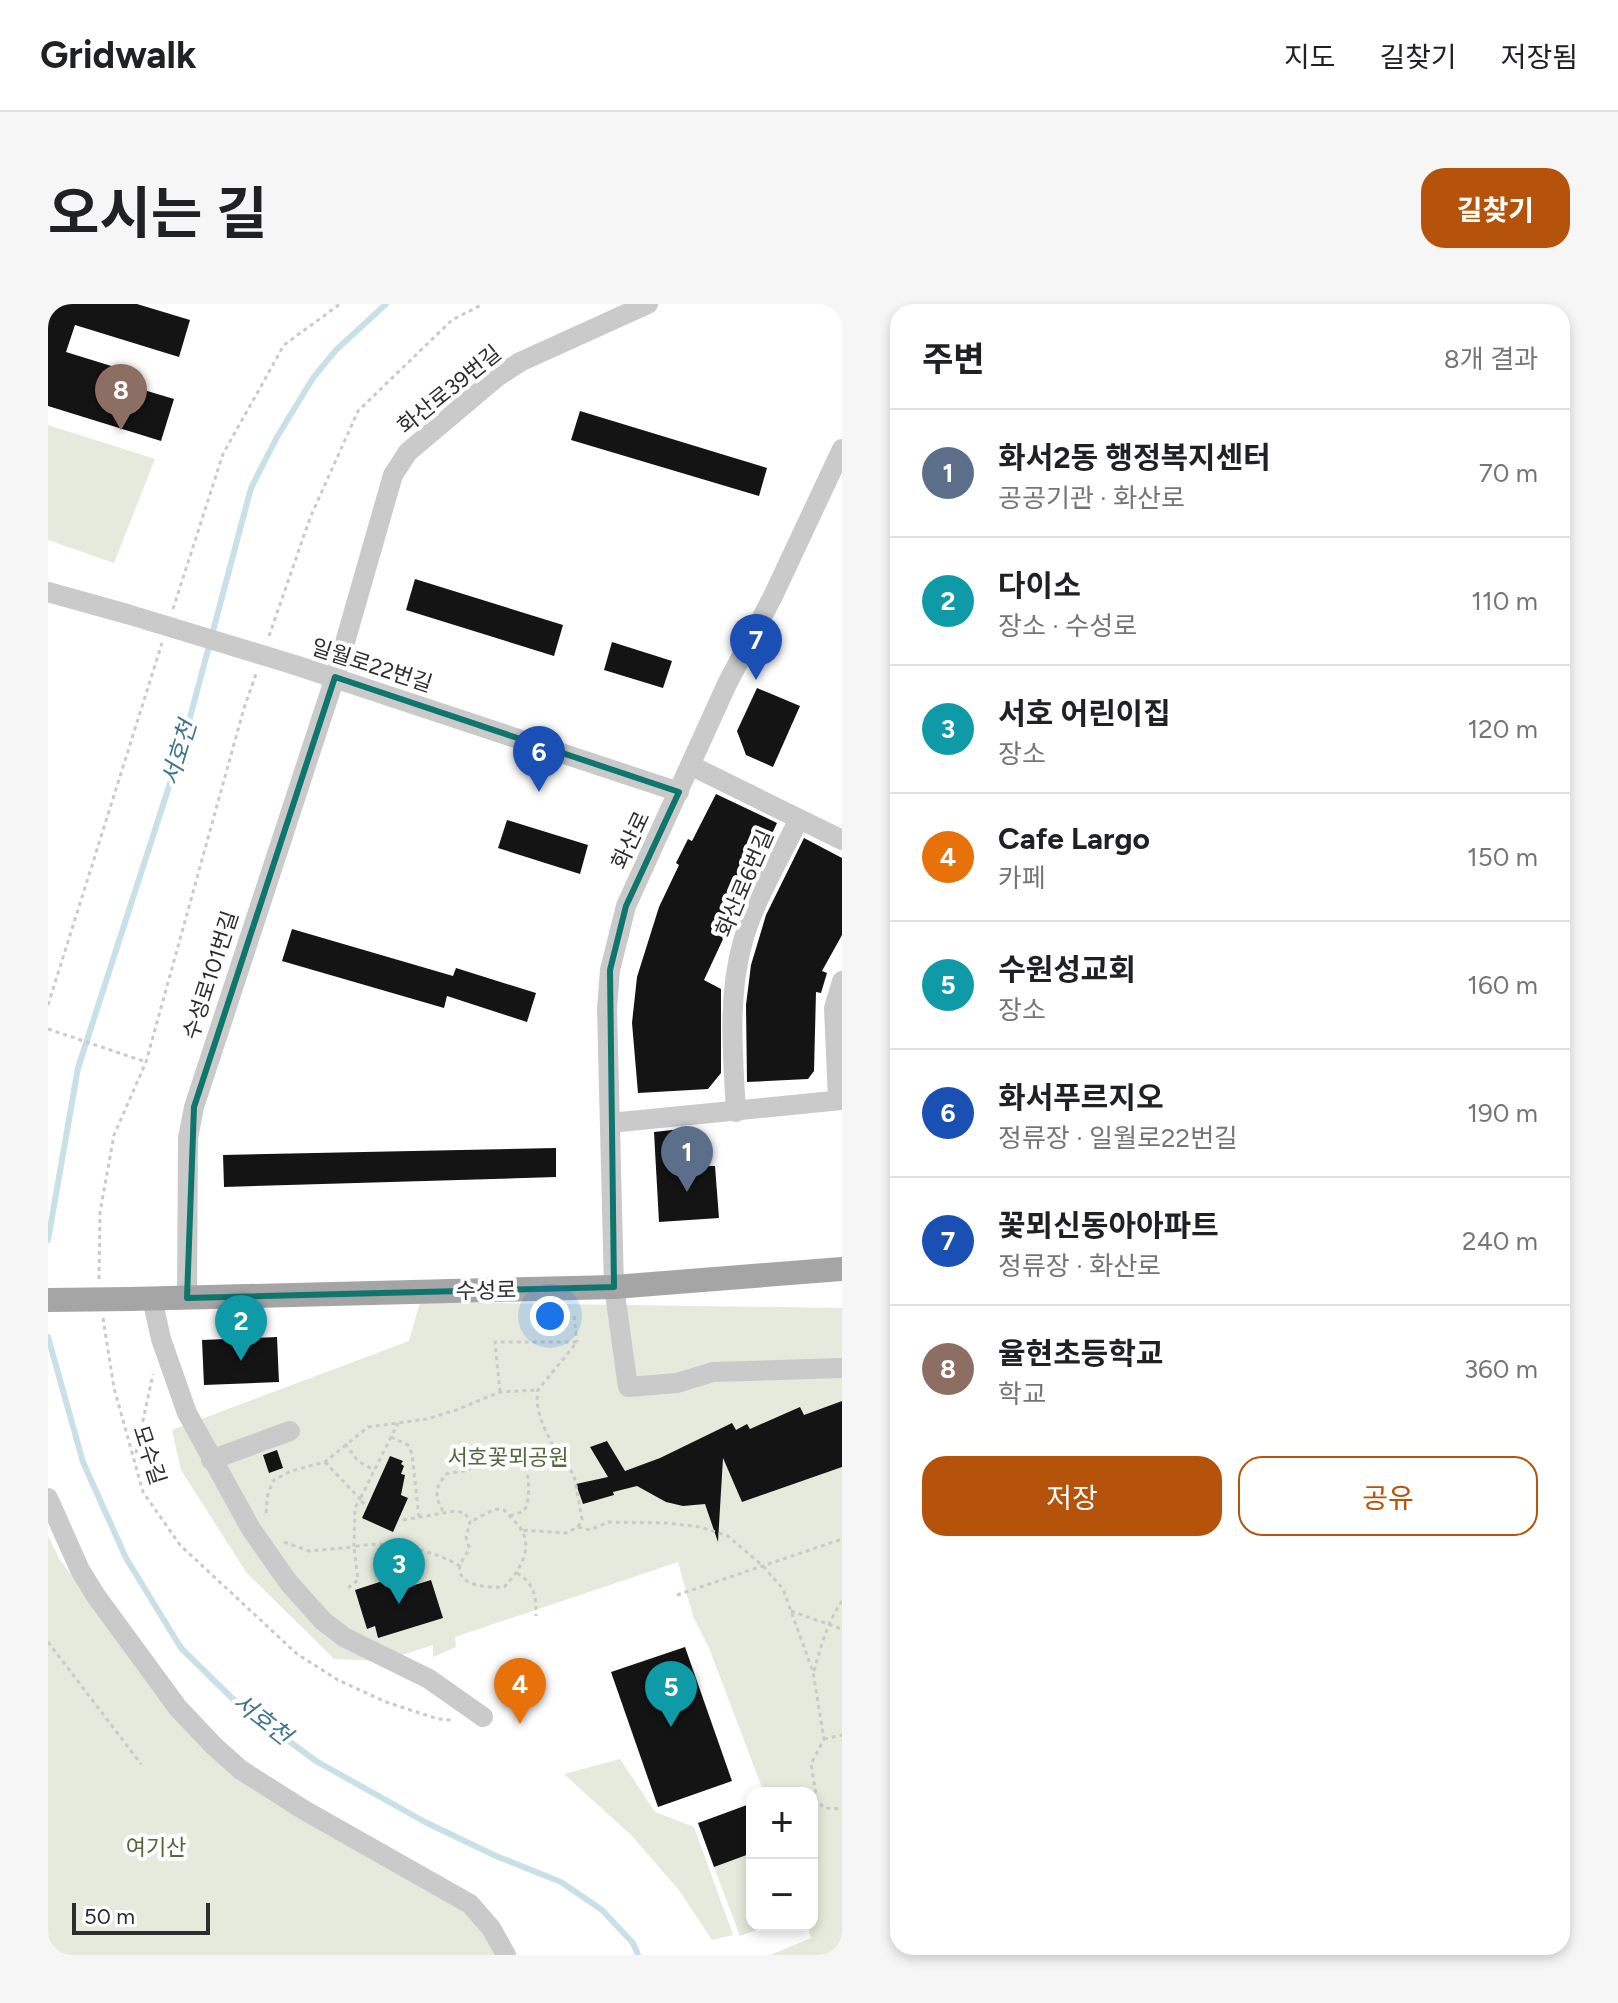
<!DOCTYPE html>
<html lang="ko">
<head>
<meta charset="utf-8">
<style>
  :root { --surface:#fff; --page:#f6f6f6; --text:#202124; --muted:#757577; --line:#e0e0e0; --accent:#b45309 }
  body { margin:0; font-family:Figtree,"Noto Sans KR",sans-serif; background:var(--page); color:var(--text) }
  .controls { position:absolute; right:24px; bottom:24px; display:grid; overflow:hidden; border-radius:16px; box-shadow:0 4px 12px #0003 }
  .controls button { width:72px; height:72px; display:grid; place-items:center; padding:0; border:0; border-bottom:2px solid var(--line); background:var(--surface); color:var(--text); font:40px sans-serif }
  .scale { position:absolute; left:24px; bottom:20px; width:138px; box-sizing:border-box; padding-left:8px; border:4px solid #2d2d2d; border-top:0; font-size:22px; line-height:28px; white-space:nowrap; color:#2d2d2d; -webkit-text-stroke:6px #fff; paint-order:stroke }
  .you { position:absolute; left:502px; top:1012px; width:28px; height:28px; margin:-20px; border:6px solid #fff; border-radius:50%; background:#1a73e8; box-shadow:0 0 0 12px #1a73e833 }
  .badge { display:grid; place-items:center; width:52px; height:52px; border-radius:50%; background:var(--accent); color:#fff; font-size:26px; font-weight:700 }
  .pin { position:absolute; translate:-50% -66px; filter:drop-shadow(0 2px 4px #0008) }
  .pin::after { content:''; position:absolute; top:42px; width:28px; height:24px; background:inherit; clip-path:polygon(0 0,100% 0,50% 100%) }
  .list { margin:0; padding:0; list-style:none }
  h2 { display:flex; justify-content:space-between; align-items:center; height:104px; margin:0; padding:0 32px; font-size:34px }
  h2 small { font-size:26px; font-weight:400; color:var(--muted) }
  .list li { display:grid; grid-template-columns:52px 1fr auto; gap:24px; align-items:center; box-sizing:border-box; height:128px; padding:0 32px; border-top:2px solid var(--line) }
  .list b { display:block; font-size:30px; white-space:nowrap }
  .list p { margin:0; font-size:26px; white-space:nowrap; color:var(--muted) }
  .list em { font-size:26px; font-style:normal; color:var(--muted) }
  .actions { display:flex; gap:16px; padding:24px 32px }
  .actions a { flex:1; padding:18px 0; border:2px solid var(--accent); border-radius:24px; text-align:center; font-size:28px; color:var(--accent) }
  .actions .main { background:var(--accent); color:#fff }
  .map { position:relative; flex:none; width:794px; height:1651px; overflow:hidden; border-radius:24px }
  header { display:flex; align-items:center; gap:48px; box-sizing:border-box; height:112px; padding:0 40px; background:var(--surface); border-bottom:2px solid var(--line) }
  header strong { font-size:38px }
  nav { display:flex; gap:44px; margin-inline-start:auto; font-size:28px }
  .intro { display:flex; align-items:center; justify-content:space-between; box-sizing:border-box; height:192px; padding:0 48px }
  h1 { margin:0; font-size:56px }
  .button { padding:20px 36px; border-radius:24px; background:var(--accent); color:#fff; font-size:28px; font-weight:700 }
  main { display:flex; gap:48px; padding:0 48px }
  aside { flex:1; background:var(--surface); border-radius:24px; box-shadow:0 4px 12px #0003 }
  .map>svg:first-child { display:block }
  .green { fill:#e5eadc }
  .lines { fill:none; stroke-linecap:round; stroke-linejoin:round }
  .stream { stroke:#c9e0e9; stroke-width:6 }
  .building { fill:#141414 }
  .path { stroke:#cacaca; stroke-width:3; stroke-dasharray:4 4; stroke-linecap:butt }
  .minor { stroke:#cacaca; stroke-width:20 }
  .major { stroke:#a5a5a5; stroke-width:24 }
  .minor-bridge { stroke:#cacaca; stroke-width:20 }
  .major-bridge { stroke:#a5a5a5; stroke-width:24 }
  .marked { fill:none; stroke:#0f766e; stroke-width:6; stroke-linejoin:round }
  .labels { text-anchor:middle; stroke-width:8; stroke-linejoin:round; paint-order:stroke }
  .street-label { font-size:22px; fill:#2d2d2d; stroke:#fff }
  .park-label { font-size:22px; fill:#55663d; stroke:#fff }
  .water-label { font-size:24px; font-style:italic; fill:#40768a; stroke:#fff }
</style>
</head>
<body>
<header>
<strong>Gridwalk</strong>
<nav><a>지도</a><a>길찾기</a><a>저장됨</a></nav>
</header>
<div class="intro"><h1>오시는 길</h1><a class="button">길찾기</a></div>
<main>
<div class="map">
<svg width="794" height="1651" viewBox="0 0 794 1651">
  <rect width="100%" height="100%" fill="#fff"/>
  <g class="green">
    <polygon points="0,121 107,155 66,259 0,236"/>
    <polygon points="372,998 794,1004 794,1651 722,1651 763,1634 759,1621 764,1621 764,1489 716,1489 661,1344 645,1312 630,1258 407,1333 408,1343 385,1353 385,1341 335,1357 286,1355 198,1268 133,1166 124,1126 361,1037"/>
    <polygon points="0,1232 12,1256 145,1433 394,1592 428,1616 447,1651 0,1651"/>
    <polygon points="572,1455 607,1508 646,1523 685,1631 664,1636 630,1585 584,1532 516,1470"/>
    <polygon points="704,1549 704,1621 723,1621 692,1632 666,1563"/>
  </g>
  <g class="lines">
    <g class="stream">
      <polyline points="0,936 30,764 136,436 203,184 229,133 265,74 288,46 338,0"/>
      <polyline points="0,1033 35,1158 78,1254 133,1344 189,1399 268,1457 377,1518 448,1552 513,1578 554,1606 585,1639 590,1651"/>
    </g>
  </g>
  <g class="building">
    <polygon points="0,0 89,0 142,16 131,53 27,21 18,48 73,65 69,78 126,95 113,137 0,102"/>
    <polygon points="532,107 719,164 711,192 523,136"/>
    <polygon points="367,275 515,321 506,352 358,306"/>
    <polygon points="564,338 624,357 615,384 556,366"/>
    <polygon points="709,384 752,402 725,463 698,451 689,427"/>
    <polygon points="668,490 729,519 656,676 673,685 673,769 660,785 590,789 584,719 589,673 611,603 631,561 628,559 640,535 644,537"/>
    <polygon points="459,516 540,541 532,570 450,544"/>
    <polygon points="756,534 794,554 794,631 774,667 779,669 773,689 768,688 766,767 760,775 699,778 698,701 703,661 718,611"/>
    <polygon points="244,625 405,672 408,664 488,689 479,718 399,692 396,704 234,657"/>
    <polygon points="633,825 634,848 652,847 653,862 667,862 671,914 611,918 606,828"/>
    <polygon points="508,844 508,873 176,883 175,851"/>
    <polygon points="229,1033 231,1078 156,1081 154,1036"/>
    <polygon points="794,1097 794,1163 694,1198 675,1154 670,1238 657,1200 635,1202 618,1198 589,1182 565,1188 566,1191 535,1200 528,1180 560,1173 542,1143 559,1137 577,1167 612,1154 684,1119 688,1126 699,1120 702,1125 752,1103 756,1111"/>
    <polygon points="229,1146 235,1164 221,1169 215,1151"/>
    <polygon points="342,1152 355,1157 353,1160 356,1162 353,1170 357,1171 353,1191 360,1194 345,1228 314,1214"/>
    <polygon points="356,1270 360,1283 383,1276 395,1314 330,1334 327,1322 319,1325 307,1286"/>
    <polygon points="637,1343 684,1477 610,1503 563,1368"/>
    <polygon points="699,1501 704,1515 704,1549 666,1563 650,1519"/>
  </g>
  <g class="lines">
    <g class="path">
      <polyline points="125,305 175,150 236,41 292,0"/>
      <polyline points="221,332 262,214 310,107 404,16 435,0"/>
      <polyline points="0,701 114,339"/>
      <polyline points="0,725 98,758"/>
      <polyline points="51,975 52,908 66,831 98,758 196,404 208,370"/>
      <polyline points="526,1012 529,1038"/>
      <polyline points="55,1014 66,1084 95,1188 132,1241 249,1350 290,1376 338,1398 390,1415 403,1416"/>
      <path d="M452,1088L447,1038H529L490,1086C486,1106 497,1126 506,1143"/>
      <polyline points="343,1133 360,1141 364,1150 371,1214"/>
      <polyline points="297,1140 310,1157 326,1166"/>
      <polyline points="88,1149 105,1070"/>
      <polyline points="316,1200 312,1195 350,1119"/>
      <path d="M395,1207C386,1192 387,1184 398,1170L421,1166L430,1151L466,1142L472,1143L481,1152L506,1143L526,1171L534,1215L530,1223L518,1229L473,1226"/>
      <polyline points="218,1209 220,1189 226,1176 243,1167 277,1158 320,1123 379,1115 408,1106 452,1088 490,1086"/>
      <path d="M462,1212L476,1207C486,1188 476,1171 481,1152"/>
      <path d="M355,1216L407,1207L417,1209L422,1218L418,1233L421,1243C420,1250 414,1255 412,1261C407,1283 444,1284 456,1283C468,1271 483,1250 476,1231C473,1222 462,1213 456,1206L447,1205L422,1218"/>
      <polyline points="530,1223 542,1226 560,1218 619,1219 652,1223 680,1232 716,1263 735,1285 765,1368 776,1435 763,1460 769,1496 776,1504 794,1505"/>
      <polyline points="236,1238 261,1247 306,1243 307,1204 312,1195 277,1158"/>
      <path d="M469,1269C487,1280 488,1292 488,1312"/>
      <path d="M300,1284L310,1276L306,1243C335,1235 386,1246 412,1262"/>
      <polyline points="629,1291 794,1235"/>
      <polyline points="743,1307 794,1325"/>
      <polyline points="0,1338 93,1460"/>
      <path d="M766,1367C773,1342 779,1319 794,1297"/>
      <polyline points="776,1435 794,1431"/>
      <polyline points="791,1651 794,1650"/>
    </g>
    <g class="minor">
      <polyline points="794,145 725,292 679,380 578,602 562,666 559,705 566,983 580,1083 629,1079 665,1068 794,1064"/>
      <polyline points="0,288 79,310"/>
      <polyline points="247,361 631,488"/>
      <polyline points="644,462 794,536"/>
      <polyline points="790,796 786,704 794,677"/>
      <path d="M688,808C685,751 679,693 695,637C707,595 732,554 751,515"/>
      <polyline points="562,819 794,796"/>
      <polyline points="104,994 113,1035 139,1109 203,1225 241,1279 275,1317 296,1333 381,1375 435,1413"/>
      <polyline points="139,994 140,834 146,803 287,373 345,171 360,148 449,73 472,58 600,0"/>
      <polyline points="163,1156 242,1127"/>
      <polyline points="0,1194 32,1266 48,1292 130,1404 166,1442 193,1466 256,1506 422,1600 443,1624 458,1651"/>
    </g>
    <polyline class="major" points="82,995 566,983 794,965"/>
    <polyline class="minor-bridge" points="79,310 247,361"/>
    <polyline class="major-bridge" points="0,996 82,995"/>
  </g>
  <path class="marked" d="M287,373L631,488L578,602L562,666L566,983L139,994L146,803Z"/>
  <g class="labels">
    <g class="street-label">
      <text transform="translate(401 85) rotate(-39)" y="8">화산로39번길</text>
      <text transform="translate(324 361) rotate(18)" y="8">일월로22번길</text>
      <text transform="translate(582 536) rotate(-65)" y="8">화산로</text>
      <text transform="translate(696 579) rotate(-67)" y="8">화산로6번길</text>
      <text transform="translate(162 671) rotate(-72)" y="8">수성로101번길</text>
      <text transform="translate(438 986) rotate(-1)" y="8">수성로</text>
      <text transform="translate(102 1151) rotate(72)" y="8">모수길</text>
    </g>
    <g class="park-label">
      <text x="460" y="1161">서호꽃뫼공원</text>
      <text x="108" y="1551">여기산</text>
    </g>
    <g class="water-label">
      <text transform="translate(131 449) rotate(-73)" y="8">서호천</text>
      <text transform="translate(214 1415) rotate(38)" y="8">서호천</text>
    </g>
  </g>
</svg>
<div class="controls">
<button>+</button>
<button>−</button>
</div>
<div class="scale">50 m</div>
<div class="you"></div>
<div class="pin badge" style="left:639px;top:888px;background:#5c6f8a">1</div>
<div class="pin badge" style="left:193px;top:1057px;background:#0f9aa8">2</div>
<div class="pin badge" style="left:351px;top:1300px;background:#0f9aa8">3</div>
<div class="pin badge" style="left:472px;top:1420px;background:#e8710a">4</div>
<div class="pin badge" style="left:623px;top:1423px;background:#0f9aa8">5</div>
<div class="pin badge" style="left:491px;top:488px;background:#1a4fb4">6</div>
<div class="pin badge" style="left:708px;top:376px;background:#1a4fb4">7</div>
<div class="pin badge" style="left:73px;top:126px;background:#8d6e63">8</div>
</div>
<aside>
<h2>주변<small>8개 결과</small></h2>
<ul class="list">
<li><span class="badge" style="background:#5c6f8a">1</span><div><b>화서2동 행정복지센터</b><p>공공기관 · 화산로</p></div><em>70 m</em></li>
<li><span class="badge" style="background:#0f9aa8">2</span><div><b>다이소</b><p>장소 · 수성로</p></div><em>110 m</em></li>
<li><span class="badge" style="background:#0f9aa8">3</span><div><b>서호 어린이집</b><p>장소</p></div><em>120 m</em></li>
<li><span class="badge" style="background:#e8710a">4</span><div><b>Cafe Largo</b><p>카페</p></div><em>150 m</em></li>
<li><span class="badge" style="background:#0f9aa8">5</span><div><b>수원성교회</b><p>장소</p></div><em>160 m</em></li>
<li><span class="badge" style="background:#1a4fb4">6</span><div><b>화서푸르지오</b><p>정류장 · 일월로22번길</p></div><em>190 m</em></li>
<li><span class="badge" style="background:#1a4fb4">7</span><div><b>꽃뫼신동아아파트</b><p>정류장 · 화산로</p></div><em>240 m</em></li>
<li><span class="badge" style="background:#8d6e63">8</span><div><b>율현초등학교</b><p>학교</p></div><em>360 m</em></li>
</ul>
<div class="actions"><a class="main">저장</a><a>공유</a></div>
</aside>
</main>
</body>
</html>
